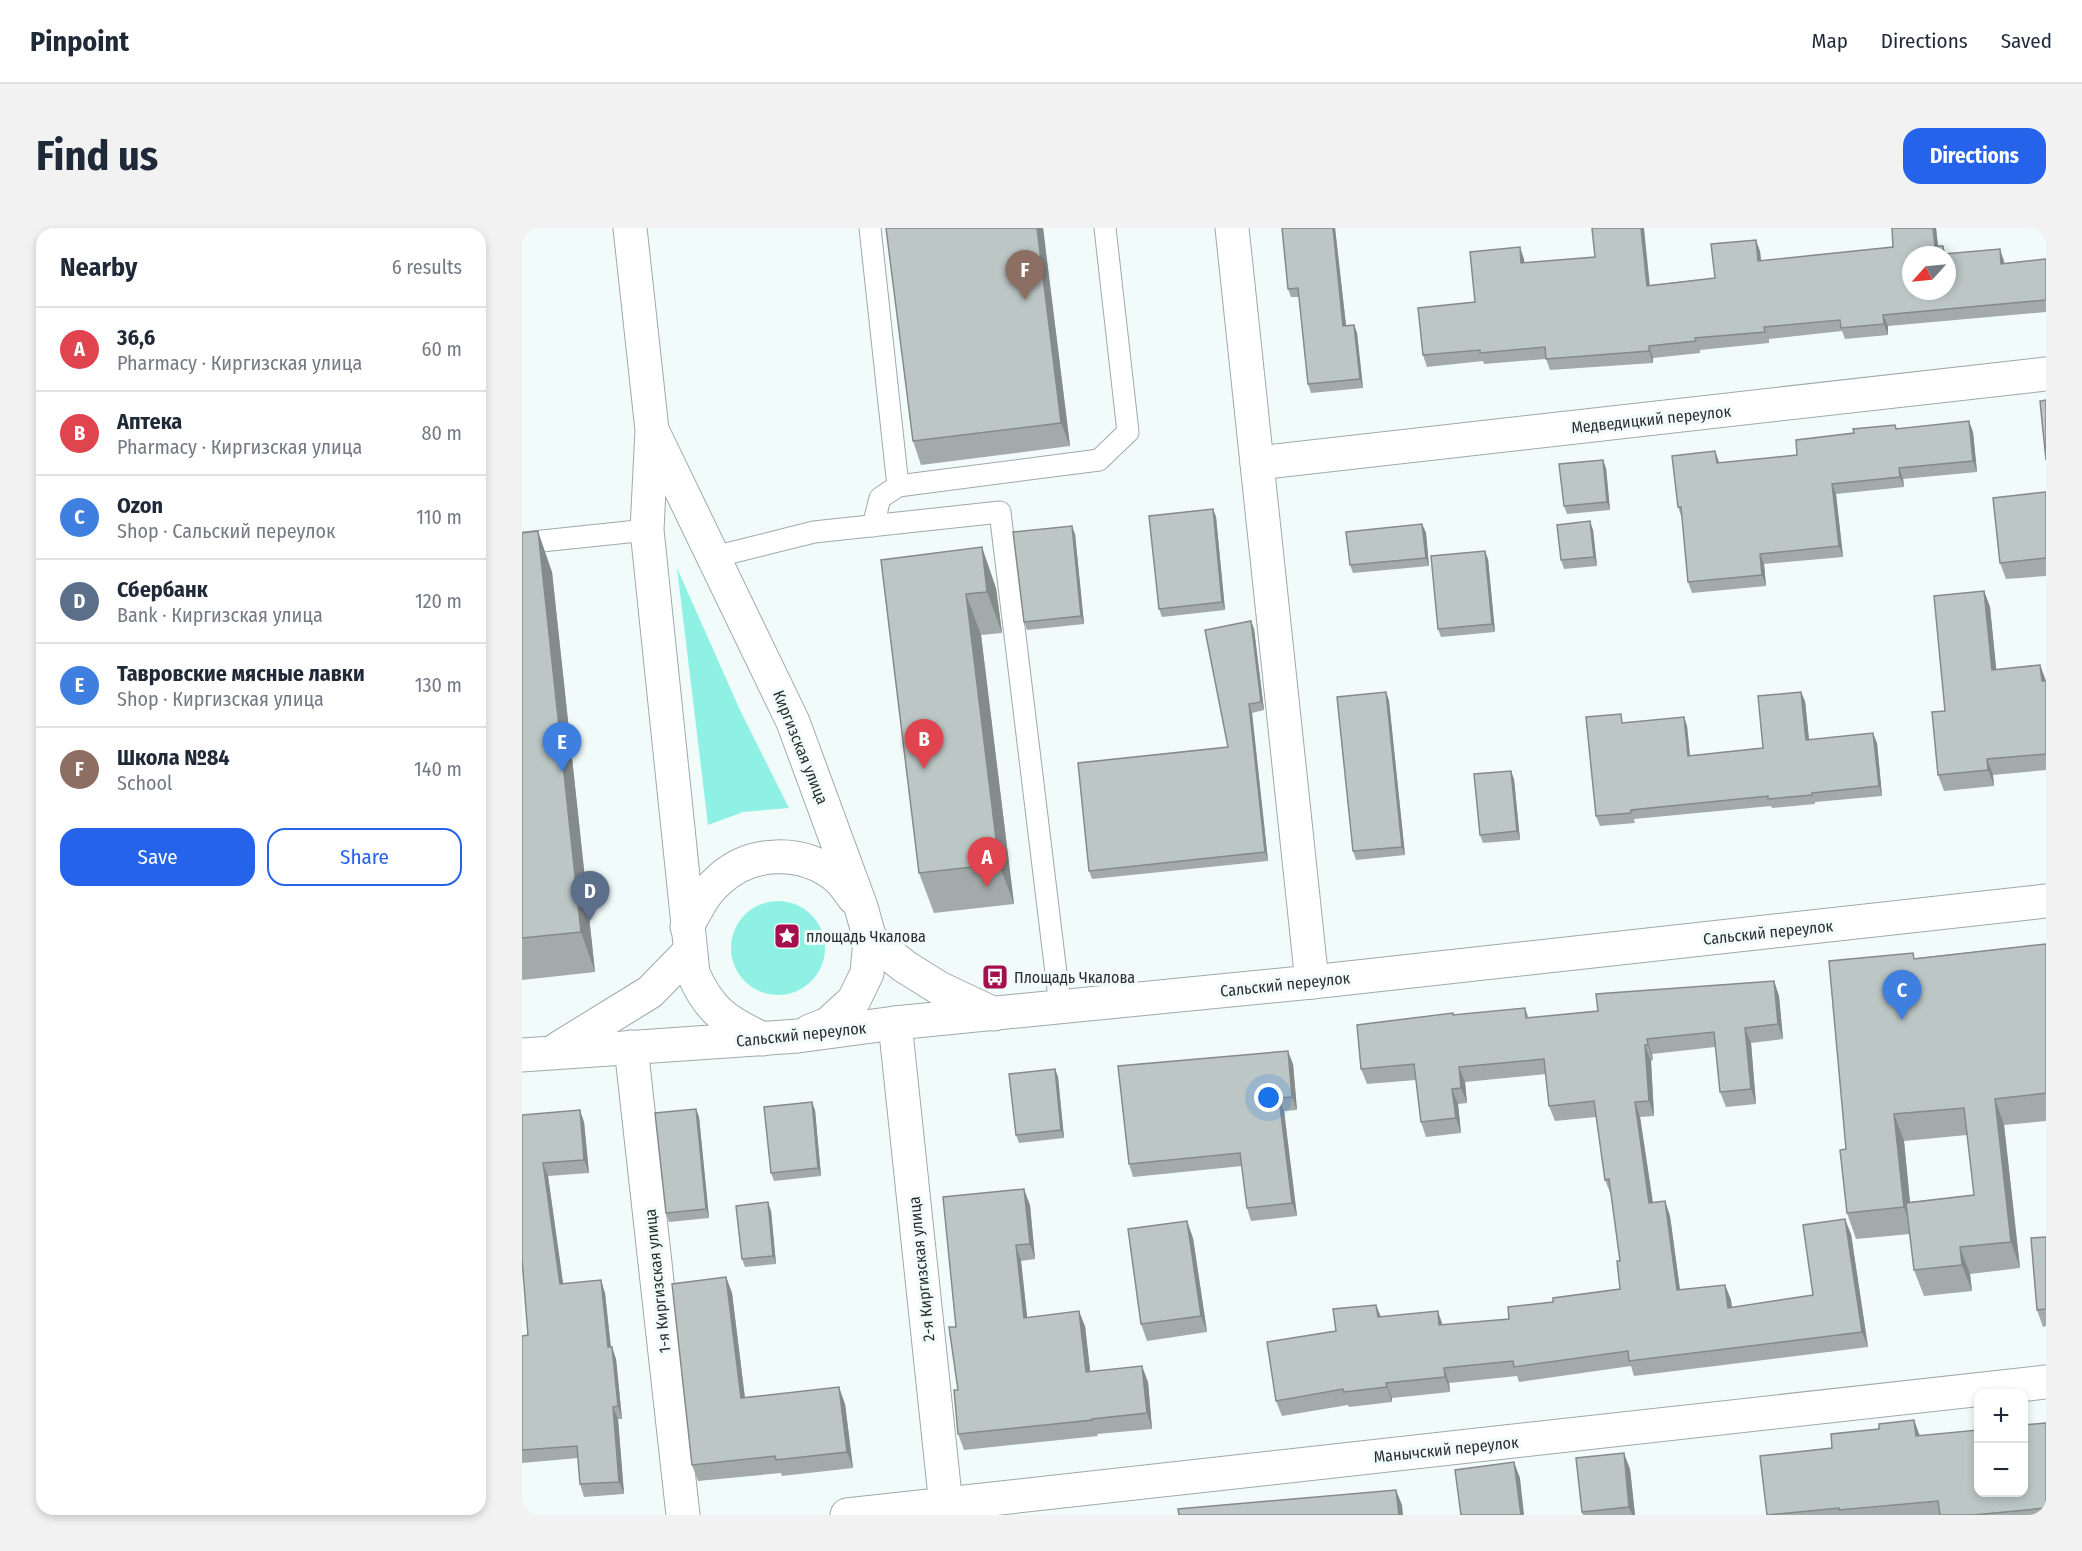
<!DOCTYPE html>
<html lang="en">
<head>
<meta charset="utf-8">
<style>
  :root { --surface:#fff; --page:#f2f2f3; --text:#1f2937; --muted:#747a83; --line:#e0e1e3; --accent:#2563eb }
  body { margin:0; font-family:"Fira Sans Condensed",sans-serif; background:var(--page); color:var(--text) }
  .controls { position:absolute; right:18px; bottom:18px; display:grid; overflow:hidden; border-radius:12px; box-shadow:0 3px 9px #0003 }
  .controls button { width:54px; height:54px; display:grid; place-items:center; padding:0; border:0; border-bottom:2px solid var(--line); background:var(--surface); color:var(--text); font:30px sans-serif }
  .compass { position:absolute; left:1380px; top:18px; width:54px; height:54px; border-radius:50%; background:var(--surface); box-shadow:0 3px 9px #0003; rotate:243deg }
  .you { position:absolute; left:747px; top:870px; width:21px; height:21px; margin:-15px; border:4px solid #fff; border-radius:50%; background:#1a73e8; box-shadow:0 0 0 9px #1a73e833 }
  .badge { display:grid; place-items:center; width:39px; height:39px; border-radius:50%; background:var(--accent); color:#fff; font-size:20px; font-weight:700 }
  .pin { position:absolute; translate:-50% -50px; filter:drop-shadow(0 2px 3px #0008) }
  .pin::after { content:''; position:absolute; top:32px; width:21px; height:18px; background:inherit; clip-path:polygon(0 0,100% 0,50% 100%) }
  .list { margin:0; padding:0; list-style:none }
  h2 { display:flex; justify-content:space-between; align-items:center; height:78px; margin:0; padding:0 24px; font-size:26px }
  h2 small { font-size:20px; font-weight:400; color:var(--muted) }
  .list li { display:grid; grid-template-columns:39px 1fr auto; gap:18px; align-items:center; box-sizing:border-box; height:84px; padding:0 24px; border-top:2px solid var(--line) }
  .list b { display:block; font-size:22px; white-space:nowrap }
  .list p { margin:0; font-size:20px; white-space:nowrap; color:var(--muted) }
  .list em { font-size:20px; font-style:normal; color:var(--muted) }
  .actions { display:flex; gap:12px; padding:18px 24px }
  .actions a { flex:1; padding:14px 0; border:2px solid var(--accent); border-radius:18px; text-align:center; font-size:21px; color:var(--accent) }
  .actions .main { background:var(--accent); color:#fff }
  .map { position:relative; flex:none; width:1524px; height:1287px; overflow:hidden; border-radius:18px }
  header { display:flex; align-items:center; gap:36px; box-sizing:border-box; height:84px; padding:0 30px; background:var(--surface); border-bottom:2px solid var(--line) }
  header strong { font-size:28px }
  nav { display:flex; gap:33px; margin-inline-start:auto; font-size:21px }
  .intro { display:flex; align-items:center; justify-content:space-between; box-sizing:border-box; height:144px; padding:0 36px }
  h1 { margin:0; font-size:42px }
  .button { padding:15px 27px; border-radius:18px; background:var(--accent); color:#fff; font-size:21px; font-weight:700 }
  main { display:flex; gap:36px; padding:0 36px }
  aside { flex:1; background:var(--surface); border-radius:18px; box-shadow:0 3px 9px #0003 }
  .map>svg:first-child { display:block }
  .green { fill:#8ff1e4 }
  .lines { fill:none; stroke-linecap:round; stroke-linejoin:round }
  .service-casing { stroke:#9faaa8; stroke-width:23 }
  .minor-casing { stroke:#9faaa8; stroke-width:35 }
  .secondary-casing { stroke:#9faaa8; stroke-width:35 }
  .service { stroke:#fff; stroke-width:21 }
  .minor { stroke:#fff; stroke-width:33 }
  .secondary { stroke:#fff; stroke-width:33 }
  .wall { fill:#a2aba9; fill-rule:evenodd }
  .shaded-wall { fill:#848b8a }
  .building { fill:#bcc7c5; stroke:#848b8a; stroke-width:1.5; fill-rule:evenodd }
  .labels { text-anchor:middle; stroke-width:6; stroke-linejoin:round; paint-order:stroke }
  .street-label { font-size:16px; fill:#292e2d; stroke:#f1fcfa }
  .poi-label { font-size:16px; fill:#292e2d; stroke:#f1fcfa; text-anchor:start }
</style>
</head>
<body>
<header>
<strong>Pinpoint</strong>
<nav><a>Map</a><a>Directions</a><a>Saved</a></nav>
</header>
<div class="intro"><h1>Find us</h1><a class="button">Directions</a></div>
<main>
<aside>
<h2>Nearby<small>6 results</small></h2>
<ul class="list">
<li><span class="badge" style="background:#e0444e">A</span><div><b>36,6</b><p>Pharmacy · Киргизская улица</p></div><em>60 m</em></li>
<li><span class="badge" style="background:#e0444e">B</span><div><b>Аптека</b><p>Pharmacy · Киргизская улица</p></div><em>80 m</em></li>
<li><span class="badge" style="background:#3f7fe0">C</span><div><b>Ozon</b><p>Shop · Сальский переулок</p></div><em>110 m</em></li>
<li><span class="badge" style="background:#5c6f8a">D</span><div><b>Сбербанк</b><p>Bank · Киргизская улица</p></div><em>120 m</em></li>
<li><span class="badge" style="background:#3f7fe0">E</span><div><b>Тавровские мясные лавки</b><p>Shop · Киргизская улица</p></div><em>130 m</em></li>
<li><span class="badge" style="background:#8d6e63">F</span><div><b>Школа №84</b><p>School</p></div><em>140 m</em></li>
</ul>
<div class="actions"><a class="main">Save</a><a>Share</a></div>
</aside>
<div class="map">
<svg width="1524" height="1287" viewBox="0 0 1524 1287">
  <rect width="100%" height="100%" fill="#f1fcfa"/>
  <g class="green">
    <polygon points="155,340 218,482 267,580 221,584 186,597"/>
    <circle cx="256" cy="720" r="47"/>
  </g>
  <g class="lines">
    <defs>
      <g id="service">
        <polyline points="348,0 376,258 358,270 351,298"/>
        <polyline points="376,258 577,232 606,204 583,0"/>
        <polyline points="0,315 125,302"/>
        <polyline points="192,329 292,304 478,284 538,778"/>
      </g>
      <g id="minor">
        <polyline points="710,0 790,754"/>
        <polyline points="735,235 1524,146"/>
        <polyline points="373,795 425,1287"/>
        <polyline points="109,819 161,1287"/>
        <polyline points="325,1287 1524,1154"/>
      </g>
      <g id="secondary">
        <path d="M108,0L130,202L125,302L171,745C187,783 205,794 241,811"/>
        <polyline points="131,204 271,494 339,679 348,711 382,738 417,760 472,786"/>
        <path d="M165,699C174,682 182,665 196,653C228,622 280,621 315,649C321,654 327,663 332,670"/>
        <polyline points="288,803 306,796 332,772 345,745 348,711"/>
        <polyline points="37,820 128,764 167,724"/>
        <polyline points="0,827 276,808 373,795 790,754 1524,673"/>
      </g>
    </defs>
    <use href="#service" class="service-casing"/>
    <use href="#minor" class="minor-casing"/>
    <use href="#secondary" class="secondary-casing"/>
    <use href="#service" class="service"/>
    <use href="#minor" class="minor"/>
    <use href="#secondary" class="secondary"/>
  </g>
  <g class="wall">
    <polygon points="521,0 548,218 399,237 391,213"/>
    <polygon points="760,0 813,0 824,97 832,97 835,105 841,160 789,165 786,156 777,69 769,69 766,61"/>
    <polygon points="1370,0 1414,0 1416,18 1421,18 1424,26 1482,33 1482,35 1524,31 1524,84 1366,98 1366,107 1323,111 1320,103 1247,111 1247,115 1178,122 1178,125 1131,130 1131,135 1028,142 1024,131 962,136 961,133 905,139 901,127 953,74 1002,31 1002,35 1128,57 1193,50 1238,23 1239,33 1371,19"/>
    <polygon points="1375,200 1451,204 1455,244 1381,251 1382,259 1314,266 1321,329 1242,336 1244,358 1170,365 1166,354 1160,290 1156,279 1197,235 1275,227"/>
    <polygon points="1084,240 1088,282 1045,286 1042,278"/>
    <polygon points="1524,264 1524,348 1484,351 1478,335"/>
    <polygon points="691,281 694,289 703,382 640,389 637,381"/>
    <polygon points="900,296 904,305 907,338 831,345 828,337"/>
    <polygon points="1071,302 1075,338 1042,341 1039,332"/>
    <polygon points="0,305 30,344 73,744 0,752"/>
    <polygon points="553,306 562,396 505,402 502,394"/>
    <polygon points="966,331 973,404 919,409 916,401"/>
    <polygon points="359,332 474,360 480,405 459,407 492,676 412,685 397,645"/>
    <polygon points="1462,363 1468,379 1474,442 1518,437 1524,453 1524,542 1471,547 1472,558 1422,563 1416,547 1423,483"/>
    <polygon points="729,393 732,401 742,482 730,485 746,633 570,651 567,643 706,519"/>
    <polygon points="864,464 867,473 883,627 834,632 831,623"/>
    <polygon points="1283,473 1287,512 1355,515 1360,568 1293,574 1293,576 1250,580 1249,578 1112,591 1113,595 1078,598 1074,588 1102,495 1162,489 1165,498 1168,528 1241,520"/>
    <polygon points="992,551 998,612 961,615 958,607"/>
    <path d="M1524,716V893L1482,897L1498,1040L1448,1046L1450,1063L1402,1068L1392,1042L1388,1006L1334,1011L1325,985L1393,730ZM1445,907L1452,967L1388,974L1382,913Z"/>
    <polygon points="1252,753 1257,768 1261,811 1229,815 1234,876 1204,879 1198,864 1193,819 1130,826 1131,832 1129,833 1132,888 1118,889 1131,974 1143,973 1148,988 1158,1062 1203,1057 1209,1072 1210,1079 1291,1067 1329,1006 1346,1119 1112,1148 1109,1138 997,1154 995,1148 927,1155 928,1164 870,1170 870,1174 827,1179 826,1177 760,1188 754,1173 814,1103 854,1077 859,1089 921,1097 987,1091 1031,1074 1098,1061 1098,1033 1089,967 1083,952 1074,889 1033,893 1027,878 1024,846 943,854 945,875 936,876 939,905 904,909 899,894 894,852 845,856 839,841 932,787 1003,780 1007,790 1076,783"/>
    <polygon points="771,836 775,882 762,883 775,988 729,993 725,980 720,938 611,949 607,936"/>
    <polygon points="533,841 536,849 542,910 497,915 494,907"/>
    <polygon points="174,881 177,889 187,990 147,994 144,985"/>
    <polygon points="293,882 299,948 252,953 249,945"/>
    <polygon points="0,887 62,894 67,945 26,948 41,1056 83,1065 89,1119 94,1131 100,1191 96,1191 102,1266 62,1269 58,1256 56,1230 0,1235 0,1108 6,1107"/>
    <polygon points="508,977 513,1031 499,1033 505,1089 563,1098 568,1143 626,1154 630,1201 575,1206 576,1208 442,1222 436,1206 436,1162"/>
    <polygon points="249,983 254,1036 223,1039 220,1031"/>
    <polygon points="1524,1009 1524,1098 1521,1099 1515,1082"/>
    <polygon points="671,1010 685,1104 625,1113 619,1096"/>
    <polygon points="204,1049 210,1065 223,1170 323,1176 331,1240 260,1248 259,1245 176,1253 170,1237"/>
    <polygon points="1392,1192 1398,1208 1524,1195 1524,1287 1245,1287 1310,1220"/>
    <polygon points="1108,1241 1113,1287 1061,1287 1060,1284"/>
  </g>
  <g class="shaded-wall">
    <polygon points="515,0 521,0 548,218 539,195"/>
    <polygon points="811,0 813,0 825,106 821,98"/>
    <polygon points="1119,0 1122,0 1129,69 1125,58"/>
    <polygon points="1411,0 1414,0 1417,27 1413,18"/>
    <polygon points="1234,12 1238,23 1240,45 1236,33"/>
    <polygon points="998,19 1002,31 1004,47 999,35"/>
    <polygon points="1478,21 1482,33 1484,47 1479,36"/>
    <polygon points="1361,87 1366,98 1366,107 1362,96"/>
    <polygon points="832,97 835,105 841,160 838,151"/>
    <polygon points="1127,118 1131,130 1131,135 1127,123"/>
    <polygon points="1447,193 1451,204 1455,244 1451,233"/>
    <polygon points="1193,223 1197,234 1199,246 1195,235"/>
    <polygon points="1081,232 1084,240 1088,282 1085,274"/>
    <polygon points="1377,240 1381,251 1382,259 1378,249"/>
    <polygon points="1310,256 1314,266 1321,329 1317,318"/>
    <polygon points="691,281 694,289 703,382 700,374"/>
    <polygon points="1068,293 1071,302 1075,338 1072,329"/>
    <polygon points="900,296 904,305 907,338 904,330"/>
    <polygon points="550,298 553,306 562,396 559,388"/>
    <polygon points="16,303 30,344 73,744 59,704"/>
    <polygon points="460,319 474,360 480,405 465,364"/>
    <polygon points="963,323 966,331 973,404 970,396"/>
    <polygon points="1238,326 1242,336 1244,358 1240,347"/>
    <polygon points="1462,363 1468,379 1476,458 1470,442"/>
    <polygon points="444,366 459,407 492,676 477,636"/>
    <polygon points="729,393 732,401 742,482 739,474"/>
    <polygon points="1518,437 1524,453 1520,453"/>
    <polygon points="864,464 867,473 883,627 880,619"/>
    <polygon points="1279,464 1283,473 1288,521 1284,512"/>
    <polygon points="727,476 730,485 746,633 743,624"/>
    <polygon points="1162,489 1165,498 1169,538 1166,528"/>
    <polygon points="1351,505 1355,515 1360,568 1357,558"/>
    <polygon points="1465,531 1471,547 1472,558 1466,542"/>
    <polygon points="989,543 992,551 998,612 995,603"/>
    <polygon points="1252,753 1257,768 1261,811 1256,796"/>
    <polygon points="1223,800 1229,815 1234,876 1229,861"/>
    <polygon points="1125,811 1130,826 1131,832 1126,817"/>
    <polygon points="1123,817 1129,833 1132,888 1127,873"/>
    <polygon points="766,823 771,836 775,882 770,869"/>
    <polygon points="937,839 943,854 945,875 939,860"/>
    <polygon points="533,841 536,849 542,910 539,902"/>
    <polygon points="930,861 936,876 939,905 934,890"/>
    <polygon points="757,870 762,883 775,988 770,975"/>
    <polygon points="1473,871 1482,897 1498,1040 1489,1014"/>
    <polygon points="290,874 293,882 299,948 296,940"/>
    <polygon points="1113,874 1118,889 1133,990 1127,975"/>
    <polygon points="174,881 177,889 187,990 184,981"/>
    <polygon points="58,882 62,894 67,945 62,932"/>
    <polygon points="1372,886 1382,913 1391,1005 1382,979"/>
    <polygon points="21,935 26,948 43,1069 38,1056"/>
    <polygon points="502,961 508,977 513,1031 508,1016"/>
    <polygon points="1143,973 1148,988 1160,1077 1155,1062"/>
    <polygon points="246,974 249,983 254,1036 251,1028"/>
    <polygon points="1323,991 1329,1006 1346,1119 1340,1104"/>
    <polygon points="665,993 671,1010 685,1104 679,1088"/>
    <polygon points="494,1017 499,1033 507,1106 502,1090"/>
    <polygon points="1438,1019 1448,1046 1450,1063 1440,1037"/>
    <polygon points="204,1049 210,1065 225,1187 219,1170"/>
    <polygon points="79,1052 83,1065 90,1132 86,1119"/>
    <polygon points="1203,1057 1209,1072 1211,1095 1206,1080"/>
    <polygon points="854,1077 860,1092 856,1089"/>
    <polygon points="557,1083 563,1098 570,1159 564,1144"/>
    <polygon points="916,1083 921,1098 917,1097"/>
    <polygon points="90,1119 94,1131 100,1191 96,1178"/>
    <polygon points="620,1138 626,1154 630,1201 625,1185"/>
    <polygon points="922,1140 927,1155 928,1164 923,1149"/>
    <polygon points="864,1155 870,1170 870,1174 865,1159"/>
    <polygon points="317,1159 323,1176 331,1240 325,1224"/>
    <polygon points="91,1179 96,1191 102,1266 97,1254"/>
    <polygon points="1392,1192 1398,1209 1394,1208"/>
    <polygon points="1102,1225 1108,1241 1113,1287 1110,1287 1107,1279"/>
    <polygon points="992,1234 998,1250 1002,1287 999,1287"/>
    <polygon points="874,1262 880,1277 881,1287 877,1287"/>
  </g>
  <g class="building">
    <polygon points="364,0 515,0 539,195 391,213"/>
    <polygon points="760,0 811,0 821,98 832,97 838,151 786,156 776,60 766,61"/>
    <path d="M1070,0H1119L1125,58L1193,50L1189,16L1234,12L1236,33L1371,19L1370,0H1411L1413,18H1421L1422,26L1478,21L1479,36L1524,31V72L1361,87L1362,96L1319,100L1318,92L1242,99L1243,104L1173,110L1174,113L1127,118V123L1024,131L1023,119L958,125V122L901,127L896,80L953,74L948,24L998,19L999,35L1073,29ZM1389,27H1425V63H1389Z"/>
    <polygon points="1524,172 1524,232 1518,173"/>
    <polygon points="1447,193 1451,233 1377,240 1378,249 1310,256 1317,318 1238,326 1240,347 1166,354 1159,279 1156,279 1150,228 1193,223 1195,235 1275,227 1274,212 1332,205 1331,201 1373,197 1374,201"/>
    <polygon points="1081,232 1085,274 1042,278 1037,236"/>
    <polygon points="1524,264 1524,330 1478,335 1471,270"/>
    <polygon points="691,281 700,374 637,381 627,288"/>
    <polygon points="1068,293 1072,329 1039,332 1035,297"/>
    <polygon points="900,296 904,330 828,337 824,304"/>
    <polygon points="550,298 559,388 502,394 491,304"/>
    <polygon points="16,303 59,704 0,710 0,305"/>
    <polygon points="460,319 465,364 444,366 477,636 397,645 359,332"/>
    <polygon points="963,323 970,396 916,401 909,328"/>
    <polygon points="1462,363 1470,442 1518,437 1520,453 1524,453 1524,526 1465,531 1466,542 1416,547 1410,484 1423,483 1412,368"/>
    <polygon points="729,393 739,474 727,476 743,624 567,643 556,535 706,519 683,402"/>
    <polygon points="864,464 880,619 831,623 815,469"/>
    <polygon points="1279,464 1284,512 1351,505 1357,558 1290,565 1290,567 1246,571 1246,568 1109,582 1109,585 1074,588 1064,489 1099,486 1100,495 1162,489 1166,528 1241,520 1236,468"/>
    <polygon points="989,543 995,603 958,607 952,546"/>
    <polygon points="1524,716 1524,865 1473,871 1489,1014 1438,1019 1440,1037 1392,1042 1384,975 1452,967 1442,880 1372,886 1382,979 1325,985 1318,922 1324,921 1307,733 1391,725 1392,731"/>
    <polygon points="1252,753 1256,796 1223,800 1229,861 1198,864 1192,804 1125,811 1126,817 1123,817 1127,873 1113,874 1127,975 1143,973 1155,1062 1203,1057 1206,1080 1291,1067 1281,997 1323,991 1340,1104 1107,1133 1106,1123 992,1139 991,1133 922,1140 923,1149 864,1155 865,1159 822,1164 821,1161 754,1173 745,1114 814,1103 811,1081 854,1077 856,1089 916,1083 917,1097 987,1091 986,1079 1031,1074 1031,1070 1098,1061 1095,1033 1098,1033 1087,951 1083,952 1072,873 1027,878 1022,831 937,839 939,860 930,861 934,890 899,894 892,836 839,841 835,797 931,785 931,787 1003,780 1004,790 1076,783 1074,766"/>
    <polygon points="766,823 770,869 757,870 770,975 725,980 718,925 607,936 596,838"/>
    <polygon points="533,841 539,902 494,907 487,846"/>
    <polygon points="290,874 296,940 249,945 242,879"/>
    <polygon points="174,881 184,981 144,985 133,885"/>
    <polygon points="58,882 62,932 21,935 38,1056 79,1052 86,1119 90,1119 96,1178 91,1179 97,1254 58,1256 55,1218 0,1222 0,1108 6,1107 0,1031 0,887"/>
    <polygon points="502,961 508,1016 494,1017 502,1090 557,1083 564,1144 620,1138 625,1185 570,1191 570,1192 436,1206 432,1162 436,1162 427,1099 434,1099 421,969"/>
    <polygon points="246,974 251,1028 220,1031 214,978"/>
    <polygon points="665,993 679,1088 619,1096 606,1001"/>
    <polygon points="1524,1009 1524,1081 1515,1082 1509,1010"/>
    <polygon points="204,1049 219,1170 317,1159 325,1224 254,1232 253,1228 170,1237 150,1056"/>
    <polygon points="1392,1192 1394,1208 1456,1202 1456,1264 1502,1264 1502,1197 1524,1195 1524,1280 1451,1287 1418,1287 1416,1273 1317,1282 1317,1280 1245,1287 1238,1228 1310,1220 1309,1206 1357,1201 1357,1196"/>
    <polygon points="1102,1225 1107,1279 1060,1284 1054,1230"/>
    <polygon points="992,1234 999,1287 939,1287 933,1242"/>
    <polygon points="874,1262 877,1287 657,1287 656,1281"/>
  </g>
  <defs>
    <symbol id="sight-square" viewBox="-11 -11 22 22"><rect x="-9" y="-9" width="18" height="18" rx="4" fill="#a40f4c" stroke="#f1fcfa"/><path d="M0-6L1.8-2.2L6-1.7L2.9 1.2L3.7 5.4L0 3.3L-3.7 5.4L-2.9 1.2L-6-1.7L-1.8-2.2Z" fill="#fff"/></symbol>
    <symbol id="bus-square" viewBox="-11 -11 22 22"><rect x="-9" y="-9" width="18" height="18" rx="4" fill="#a40f4c" stroke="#f1fcfa"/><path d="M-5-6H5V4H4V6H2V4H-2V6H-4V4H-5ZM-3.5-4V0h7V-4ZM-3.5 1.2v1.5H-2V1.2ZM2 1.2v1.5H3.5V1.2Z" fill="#fff"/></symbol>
  </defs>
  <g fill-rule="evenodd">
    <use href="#sight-square" x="250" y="693" width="30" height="30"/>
    <use href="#bus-square" x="458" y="734" width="30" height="30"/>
  </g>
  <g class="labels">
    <g class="street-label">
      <text transform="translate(1129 191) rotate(-6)" y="6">Медведицкий переулок</text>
      <text transform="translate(279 519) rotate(68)" y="6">Киргизская улица</text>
      <text transform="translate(1246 704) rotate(-6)" y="6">Сальский переулок</text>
      <text transform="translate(763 756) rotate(-6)" y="6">Сальский переулок</text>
      <text transform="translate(279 806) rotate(-6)" y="6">Сальский переулок</text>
      <text transform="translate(399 1041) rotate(-96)" y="6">2-я Киргизская улица</text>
      <text transform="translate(135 1053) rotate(-96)" y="6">1-я Киргизская улица</text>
      <text transform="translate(924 1221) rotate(-6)" y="6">Манычский переулок</text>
    </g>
    <g class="poi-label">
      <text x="284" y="714">площадь Чкалова</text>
      <text x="492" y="755">Площадь Чкалова</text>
    </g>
  </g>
</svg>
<div class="controls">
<button>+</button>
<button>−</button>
</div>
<svg class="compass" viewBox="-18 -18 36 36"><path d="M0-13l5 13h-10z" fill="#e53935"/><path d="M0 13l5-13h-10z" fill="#747a83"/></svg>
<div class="you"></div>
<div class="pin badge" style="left:465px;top:659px;background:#e0444e">A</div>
<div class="pin badge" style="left:402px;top:541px;background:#e0444e">B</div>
<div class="pin badge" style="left:1380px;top:792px;background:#3f7fe0">C</div>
<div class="pin badge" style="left:68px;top:693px;background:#5c6f8a">D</div>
<div class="pin badge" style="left:40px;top:544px;background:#3f7fe0">E</div>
<div class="pin badge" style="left:503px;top:72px;background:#8d6e63">F</div>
</div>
</main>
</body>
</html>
